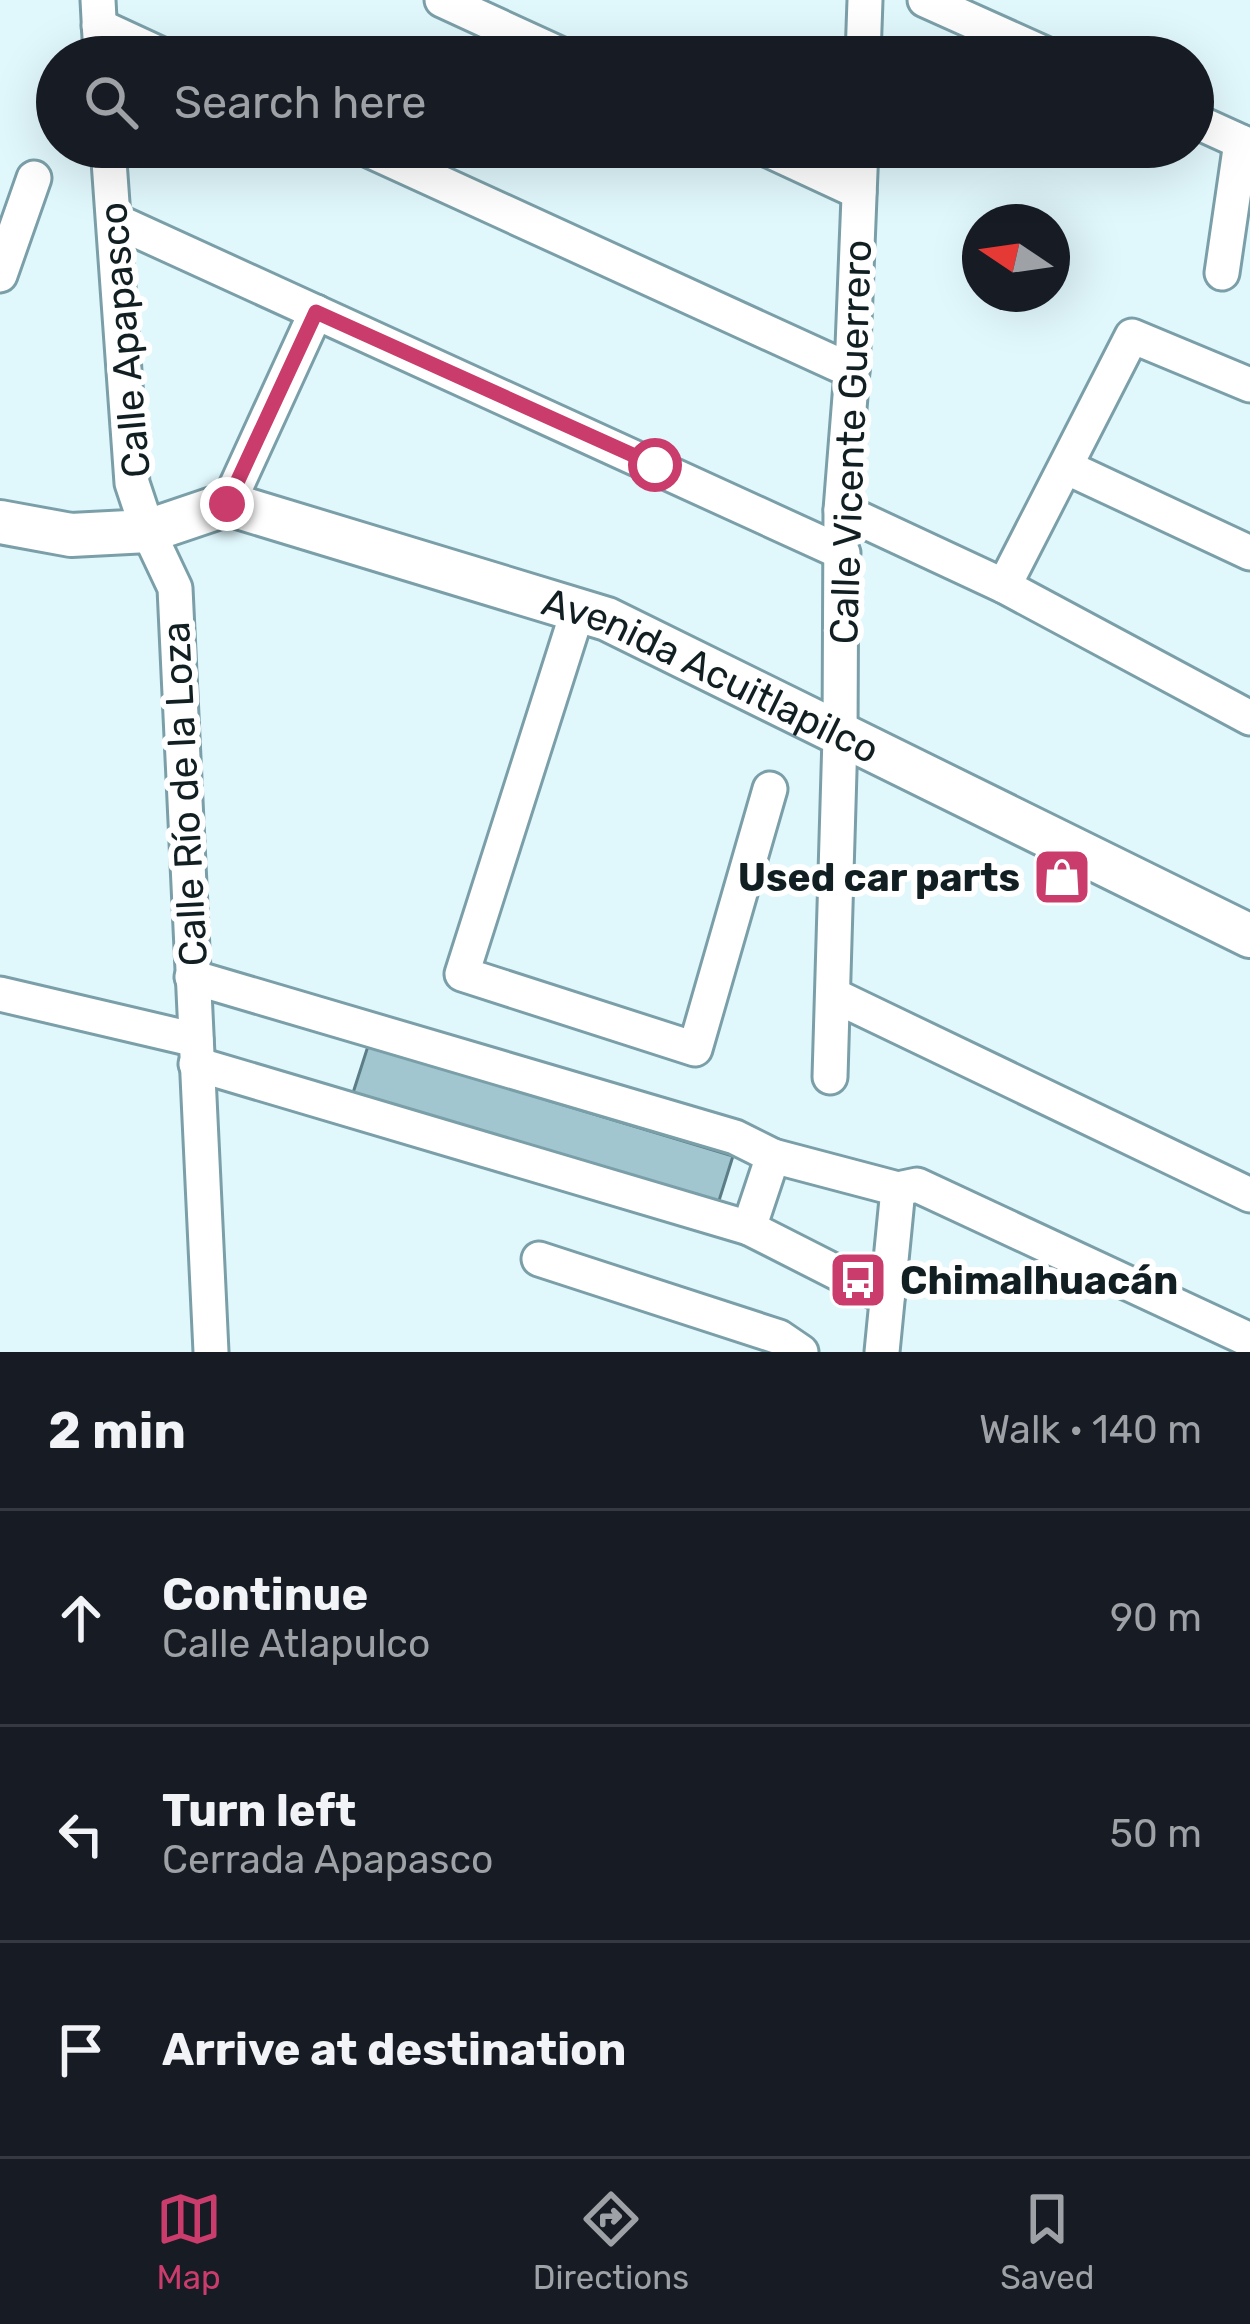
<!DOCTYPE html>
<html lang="en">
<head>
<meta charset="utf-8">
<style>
  :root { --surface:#171b24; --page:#20242c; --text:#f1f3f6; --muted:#9ea1a6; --line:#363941; --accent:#c93c6b }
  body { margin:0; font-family:Rubik,sans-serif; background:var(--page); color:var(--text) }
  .compass { position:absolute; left:962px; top:204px; width:108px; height:108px; border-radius:50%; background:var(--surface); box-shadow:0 12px 48px #0002; rotate:283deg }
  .stop { position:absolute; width:36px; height:36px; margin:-27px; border:9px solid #c93c6b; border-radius:50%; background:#fff }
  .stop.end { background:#c93c6b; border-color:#fff; box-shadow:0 3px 12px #0008 }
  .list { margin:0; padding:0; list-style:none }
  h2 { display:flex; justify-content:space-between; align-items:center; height:156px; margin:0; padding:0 48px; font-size:51px }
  h2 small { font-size:39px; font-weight:400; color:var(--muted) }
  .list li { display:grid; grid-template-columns:78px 1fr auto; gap:36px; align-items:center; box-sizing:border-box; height:216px; padding:0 48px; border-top:3px solid var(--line) }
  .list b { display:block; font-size:45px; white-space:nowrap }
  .list p { margin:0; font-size:39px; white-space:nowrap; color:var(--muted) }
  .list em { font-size:39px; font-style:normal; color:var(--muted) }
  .icon { flex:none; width:66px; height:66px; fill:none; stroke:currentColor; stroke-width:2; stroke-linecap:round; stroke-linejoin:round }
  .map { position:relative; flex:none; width:1250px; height:1352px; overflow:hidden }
  .search { position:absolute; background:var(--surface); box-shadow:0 12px 48px #0002; left:36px; right:36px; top:36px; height:132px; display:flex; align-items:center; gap:30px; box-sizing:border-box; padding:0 42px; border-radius:66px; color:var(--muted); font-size:45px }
  .sheet { height:804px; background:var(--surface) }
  nav { display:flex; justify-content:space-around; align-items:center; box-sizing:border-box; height:168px; border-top:3px solid var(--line); background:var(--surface); font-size:33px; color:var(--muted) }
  nav a { display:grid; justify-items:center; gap:6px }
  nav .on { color:var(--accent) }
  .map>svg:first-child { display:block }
  .building { fill:#a1c6cf; stroke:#5a7d86; stroke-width:3 }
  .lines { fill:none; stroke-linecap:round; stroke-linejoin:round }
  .minor-casing { stroke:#7b9fa8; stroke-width:39 }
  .major-casing { stroke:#7b9fa8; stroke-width:48 }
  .minor { stroke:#fff; stroke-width:33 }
  .major { stroke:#fff; stroke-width:42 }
  .route { stroke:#c93c6b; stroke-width:15 }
  .labels { text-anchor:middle; stroke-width:12; stroke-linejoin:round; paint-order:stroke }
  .street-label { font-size:39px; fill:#111f23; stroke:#fff }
  .poi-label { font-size:39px; font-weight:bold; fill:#111f23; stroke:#fff; text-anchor:end }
</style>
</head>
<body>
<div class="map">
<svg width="1250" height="1352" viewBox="0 0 1250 1352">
  <rect width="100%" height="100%" fill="#e0f7fc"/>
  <polygon class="building" points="368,1046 733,1156 717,1207 352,1096"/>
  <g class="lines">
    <defs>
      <g id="minor">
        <polyline points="98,0 101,57"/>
        <polyline points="442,0 566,57"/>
        <polyline points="925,0 1052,57"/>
        <polyline points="99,26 166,57"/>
        <polyline points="863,57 865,0"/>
        <polyline points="1193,120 1250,146"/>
        <polyline points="108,147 132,483 148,531 175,588 211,1352"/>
        <polyline points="362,147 852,371"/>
        <polyline points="762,147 859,192"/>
        <polyline points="114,220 843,553"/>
        <polyline points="1222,273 1241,142"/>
        <polyline points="0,275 34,178"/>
        <polyline points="1068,468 1250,553"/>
        <polyline points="228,504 316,312"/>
        <polyline points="841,510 1004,586 1250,718"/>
        <polyline points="1004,586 1132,336 1250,385"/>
        <polyline points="578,610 462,974 695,1049 770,789"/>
        <polyline points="192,977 735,1137 773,1156 898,1189 917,1185 1250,1340"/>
        <polyline points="0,994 196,1040"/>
        <polyline points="833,995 1250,1195"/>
        <polyline points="196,1064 749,1228 773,1156"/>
        <polyline points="830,1077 840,737 841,510 852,371 861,147"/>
        <polyline points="749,1228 887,1298"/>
        <polyline points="539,1259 779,1337 801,1352"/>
        <polyline points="882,1352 898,1189"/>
      </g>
      <g id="major">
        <path id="s1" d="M0,522L71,535L148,531L228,504L607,619L1250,936"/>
      </g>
    </defs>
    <use href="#minor" class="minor-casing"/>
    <use href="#major" class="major-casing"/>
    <use href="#minor" class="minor"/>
    <use href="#major" class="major"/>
  </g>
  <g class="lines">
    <polyline class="route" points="227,504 316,312 655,465"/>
  </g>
  <defs>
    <symbol id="shop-square" viewBox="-11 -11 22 22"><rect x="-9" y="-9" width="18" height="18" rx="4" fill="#c93c6b" stroke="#fff"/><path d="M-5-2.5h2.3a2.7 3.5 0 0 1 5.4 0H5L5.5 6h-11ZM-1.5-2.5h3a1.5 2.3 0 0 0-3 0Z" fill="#fff"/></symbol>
    <symbol id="bus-square" viewBox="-11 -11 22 22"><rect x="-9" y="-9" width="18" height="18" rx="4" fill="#c93c6b" stroke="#fff"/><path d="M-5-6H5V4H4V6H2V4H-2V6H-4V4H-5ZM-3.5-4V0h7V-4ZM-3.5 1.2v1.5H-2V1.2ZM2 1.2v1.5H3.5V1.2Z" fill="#fff"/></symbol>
  </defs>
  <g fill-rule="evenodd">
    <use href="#shop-square" x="1029" y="844" width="66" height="66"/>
    <use href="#bus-square" x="825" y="1247" width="66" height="66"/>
  </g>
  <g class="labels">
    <g class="street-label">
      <text transform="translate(124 340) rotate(-95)" y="14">Calle Apapasco</text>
      <text transform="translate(850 442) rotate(-88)" y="14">Calle Vicente Guerrero</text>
      <text dy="14" stroke="none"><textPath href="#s1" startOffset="747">Avenida Acuitlapilco</textPath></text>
      <text transform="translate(184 794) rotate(-93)" y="14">Calle Río de la Loza</text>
    </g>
    <g class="poi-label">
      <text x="1020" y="891">Used car parts</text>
      <text x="900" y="1294" text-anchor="start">Chimalhuacán</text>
    </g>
  </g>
</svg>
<svg class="compass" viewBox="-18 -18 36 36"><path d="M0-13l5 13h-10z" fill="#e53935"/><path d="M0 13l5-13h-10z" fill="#9ea1a6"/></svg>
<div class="stop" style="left:655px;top:465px"></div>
<div class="stop end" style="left:227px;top:504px"></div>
<div class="search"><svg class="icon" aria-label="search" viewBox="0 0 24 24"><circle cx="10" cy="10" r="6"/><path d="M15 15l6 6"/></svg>Search here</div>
</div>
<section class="sheet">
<h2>2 min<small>Walk · 140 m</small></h2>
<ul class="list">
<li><svg class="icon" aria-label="ahead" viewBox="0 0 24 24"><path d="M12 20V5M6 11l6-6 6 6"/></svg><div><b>Continue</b><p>Calle Atlapulco</p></div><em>90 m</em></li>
<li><svg class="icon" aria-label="left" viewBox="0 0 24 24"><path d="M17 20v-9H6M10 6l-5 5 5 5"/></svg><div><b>Turn left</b><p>Cerrada Apapasco</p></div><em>50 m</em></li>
<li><svg class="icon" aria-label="arrive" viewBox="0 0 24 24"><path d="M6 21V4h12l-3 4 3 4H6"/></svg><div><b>Arrive at destination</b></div></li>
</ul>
</section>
<nav>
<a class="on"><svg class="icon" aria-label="map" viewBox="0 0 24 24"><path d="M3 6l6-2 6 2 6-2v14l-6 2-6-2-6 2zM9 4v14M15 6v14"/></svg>Map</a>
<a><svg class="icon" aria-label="directions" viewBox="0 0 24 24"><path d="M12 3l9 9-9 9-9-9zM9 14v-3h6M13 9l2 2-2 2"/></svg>Directions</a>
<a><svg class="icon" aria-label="saved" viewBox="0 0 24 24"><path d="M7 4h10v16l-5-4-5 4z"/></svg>Saved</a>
</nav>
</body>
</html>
